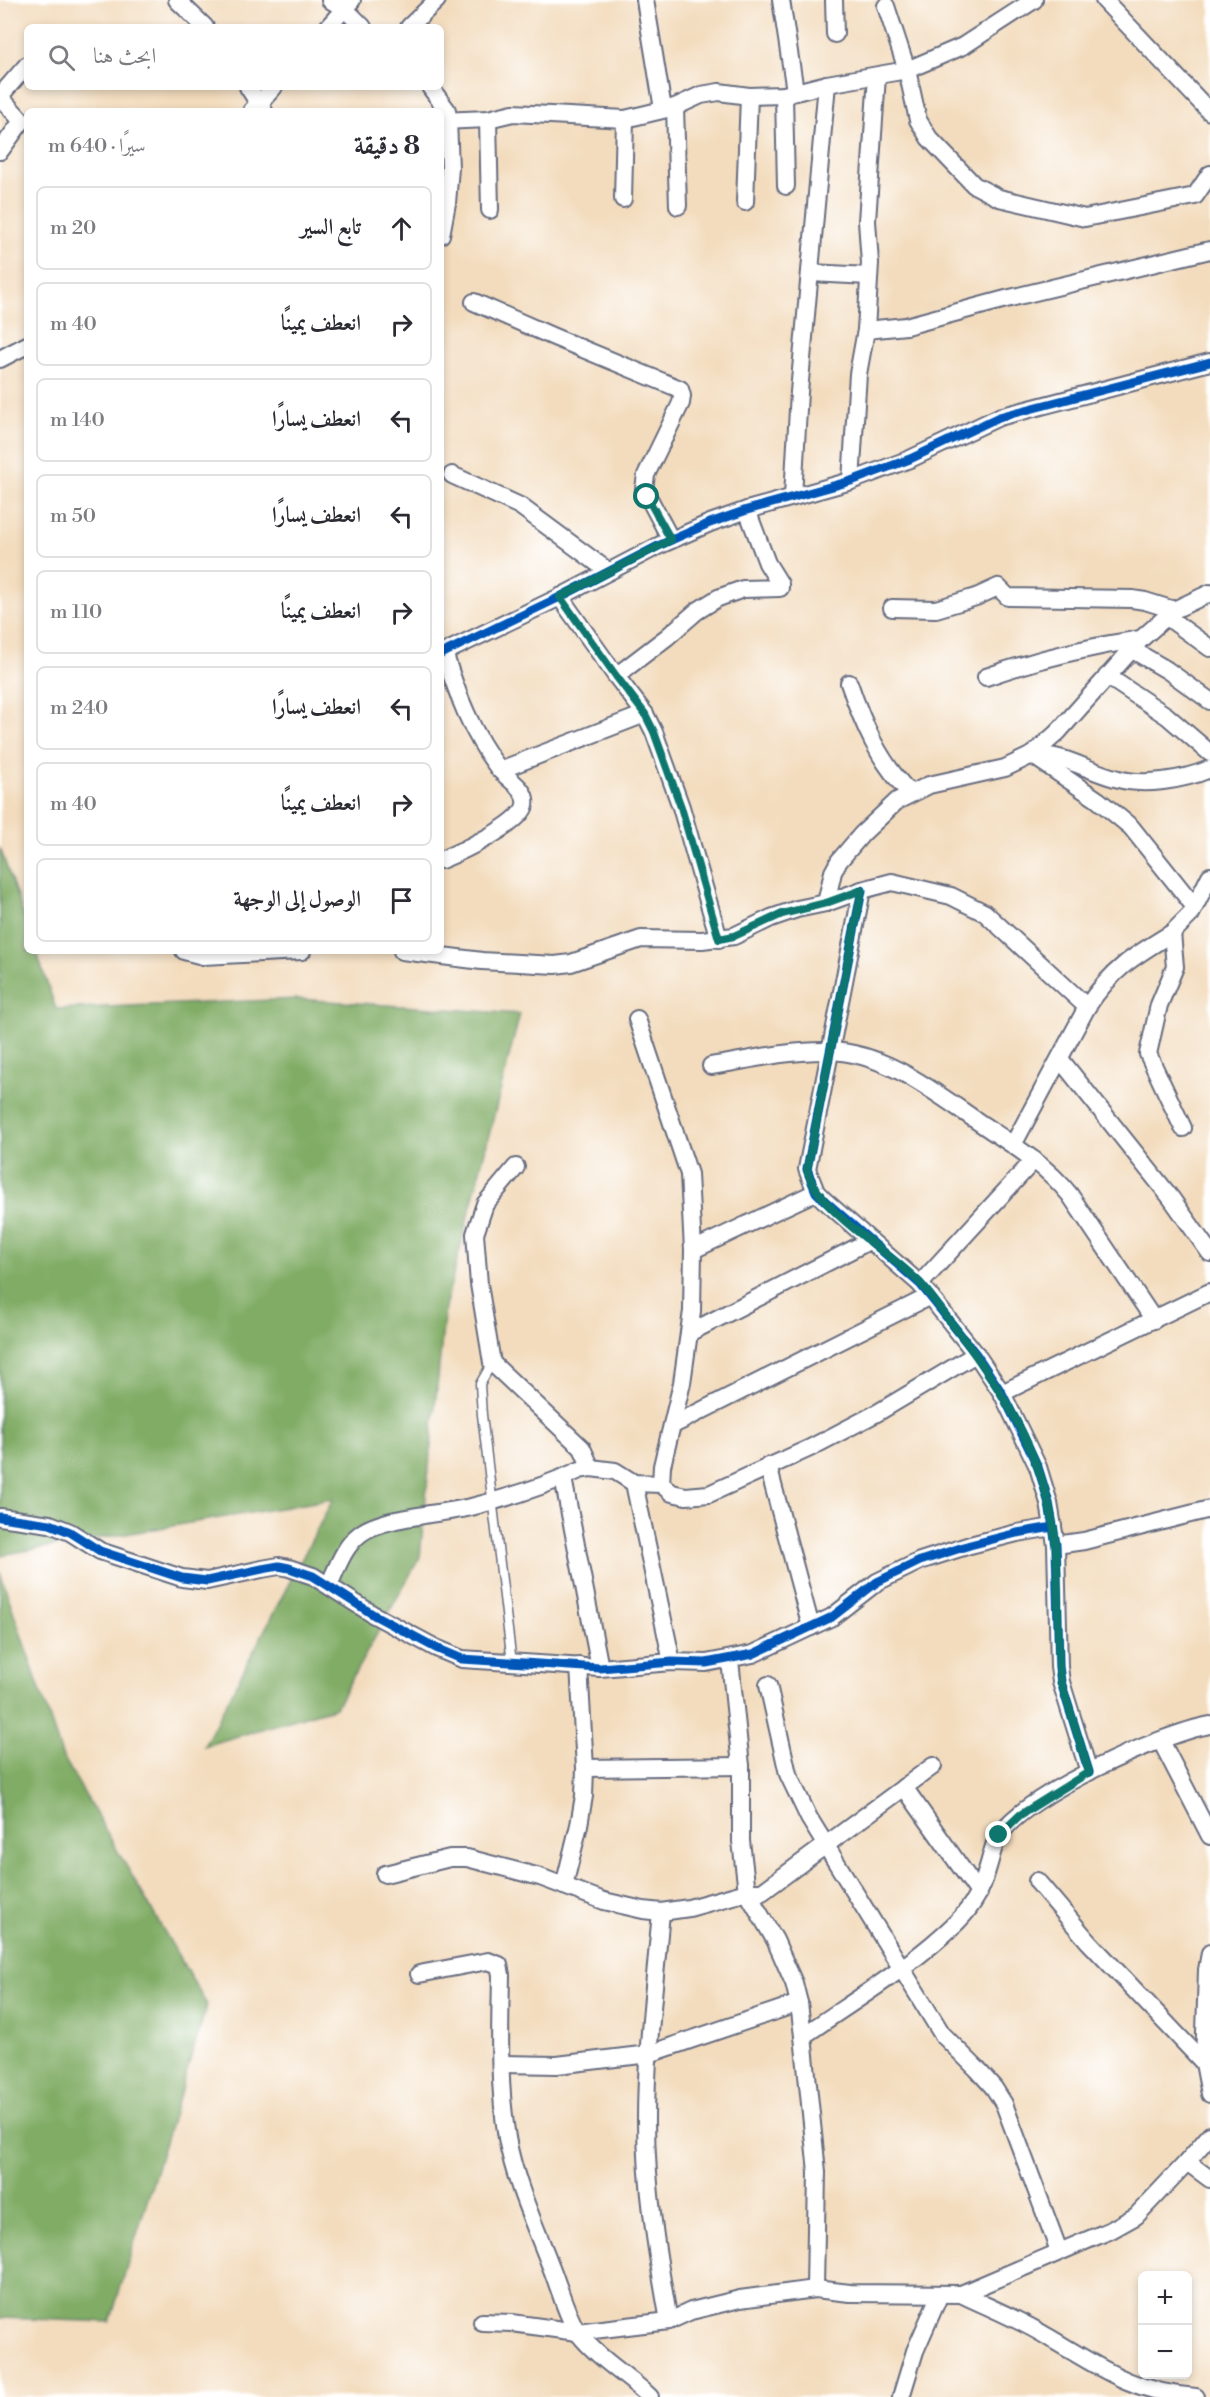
<!DOCTYPE html>
<html lang="ar">
<head>
<meta charset="utf-8">
<style>
  :root { --surface:#fff; --page:#f7f7f7; --text:#2b2b33; --muted:#7c7c81; --line:#e1e1e2 }
  body { margin:0; font-family:"Libre Bodoni",Amiri,serif; background:var(--page); color:var(--text); direction:rtl }
  .controls { position:absolute; right:18px; bottom:18px; display:grid; overflow:hidden; border-radius:9px; box-shadow:0 3px 9px #0003 }
  .controls button { width:54px; height:54px; display:grid; place-items:center; padding:0; border:0; border-bottom:2px solid var(--line); background:var(--surface); color:var(--text); font:30px sans-serif }
  .stop { position:absolute; width:18px; height:18px; margin:-14px; border:4px solid #0f766e; border-radius:50%; background:#fff }
  .stop.end { background:#0f766e; border-color:#fff; box-shadow:0 2px 6px #0008 }
  .list { margin:0; padding:0; list-style:none }
  h2 { display:flex; justify-content:space-between; align-items:center; height:78px; margin:0; padding:0 24px; font-size:26px }
  h2 small { font-size:20px; font-weight:400; color:var(--muted) }
  .list li { display:grid; grid-template-columns:39px 1fr auto; gap:18px; align-items:center; box-sizing:border-box; height:84px; margin:0 12px 12px; padding:0 12px; border:2px solid var(--line); border-radius:9px }
  .list b { display:block; font-size:22px; white-space:nowrap }
  .list em { font-size:20px; font-style:normal; color:var(--muted) }
  .icon { flex:none; width:33px; height:33px; fill:none; stroke:currentColor; stroke-width:2; stroke-linecap:round; stroke-linejoin:round }
  .map { position:relative; flex:none; width:1210px; height:2397px; overflow:hidden; direction:ltr }
  .search { position:absolute; background:var(--surface); box-shadow:0 3px 9px #0003; left:24px; top:24px; width:420px; height:66px; display:flex; align-items:center; gap:15px; box-sizing:border-box; padding:0 21px; border-radius:9px; color:var(--muted); font-size:22px }
  .panel { position:absolute; background:var(--surface); box-shadow:0 3px 9px #0003; left:24px; top:108px; width:420px; height:846px; border-radius:9px; direction:rtl }
  .map>svg:first-child { display:block }
  .forest { fill:#80ac65; stroke:#4e6e62; stroke-width:1.5 }
  .lines { fill:none; stroke-linecap:round; stroke-linejoin:round }
  .service-casing { stroke:#676c7f; stroke-width:11 }
  .minor-casing { stroke:#676c7f; stroke-width:20 }
  .service { stroke:#fff; stroke-width:8 }
  .minor { stroke:#fff; stroke-width:16 }
  .cycleway-casing { stroke:#fff; stroke-width:13 }
  .cycleway { stroke:#0057b8; stroke-width:9 }
  .route { stroke:#0f766e; stroke-width:8 }
</style>
</head>
<body>
<div class="map">
<svg width="1210" height="2397" viewBox="0 0 1210 2397">
  <rect width="100%" height="100%" fill="#fff"/>
  <filter id="ink" filterUnits="userSpaceOnUse"><feTurbulence type="fractalNoise" baseFrequency=".0167" numOctaves="2"/><feDisplacementMap in="SourceGraphic" scale="12" xChannelSelector="R" yChannelSelector="G"/><feConvolveMatrix kernelMatrix="1 2 1 2 8 2 1 2 1" color-interpolation-filters="sRGB"/></filter>
  <filter id="wash" filterUnits="userSpaceOnUse"><feTurbulence type="fractalNoise" baseFrequency=".008" numOctaves="4" result="noise"/><feDisplacementMap in="SourceGraphic" scale="24" xChannelSelector="R" yChannelSelector="G"/><feGaussianBlur stdDeviation="1.35" result="paint"/><feColorMatrix in="noise" values="0 0 0 0 0 0 0 0 0 0 0 0 0 0 0 0 0 1.4 0 .05"/><feComposite in="paint" operator="in"/></filter>
  <g filter="url(#wash)">
    <rect width="100%" height="100%" fill="#f3dcbd"/>
    <g class="forest">
      <polygon points="0,848 27,925 27,951 36,951 56,1009 298,999 520,1014 445,1307 420,1557 336,1707 204,1746 333,1499 0,1555"/>
      <polygon points="0,1572 62,1755 207,2005 110,2322 0,2318"/>
    </g>
  </g>
  <g filter="url(#ink)">
    <g class="lines">
      <defs>
        <polyline id="service" points="492,1363 480,1384 482,1415 512,1663"/>
        <g id="minor">
          <polyline points="177,0 205,27"/>
          <polyline points="330,0 345,9 363,27"/>
          <polyline points="645,0 663,109"/>
          <polyline points="781,0 795,91"/>
          <polyline points="834,0 835,34"/>
          <polyline points="1104,0 1210,112"/>
          <polyline points="886,6 907,70 918,120 929,138 974,185 999,198 1085,218 1195,196 1210,174"/>
          <polyline points="328,27 352,0"/>
          <polyline points="409,27 437,0"/>
          <polyline points="248,87 259,104 252,110"/>
          <polyline points="430,87 447,110 448,120 450,168 447,203 441,235"/>
          <polyline points="784,95 786,186"/>
          <polyline points="0,96 27,65"/>
          <polyline points="0,97 22,121 0,151"/>
          <polyline points="675,107 678,206"/>
          <polyline points="264,111 259,104 274,87"/>
          <polyline points="488,119 490,210"/>
          <polyline points="441,121 488,119 513,113 625,119 675,107 701,95 719,92 749,96 784,95 827,84 907,70 963,46 1034,0"/>
          <polyline points="623,199 625,119"/>
          <polyline points="745,202 749,96"/>
          <polyline points="811,273 869,276"/>
          <polyline points="474,302 554,337 680,389 682,396 681,403 646,475 644,489 671,540"/>
          <polyline points="866,330 906,326 1006,299 1210,250"/>
          <polyline points="0,359 27,345"/>
          <polyline points="452,475 520,506 608,571"/>
          <polyline points="851,481 858,374 866,330 870,263 867,221 877,76"/>
          <polyline points="793,496 799,392 827,84"/>
          <polyline points="560,597 616,676 645,714 654,732 681,807 719,939"/>
          <polyline points="892,608 936,609 976,597 998,587 1008,597 1132,599 1145,601 1174,610"/>
          <polyline points="1167,617 1210,648"/>
          <polyline points="1131,649 1167,670 1210,701"/>
          <polyline points="441,654 560,597 660,545 710,523 747,510 851,481 910,459 999,417 1210,362"/>
          <polyline points="616,676 667,637 697,611 718,598 743,589 780,588 780,584 767,563 747,510"/>
          <polyline points="1107,676 1167,716 1210,753"/>
          <path d="M986,677C1037,659 1087,647 1141,639"/>
          <path d="M849,683C863,724 879,762 910,793"/>
          <polyline points="1032,755 1098,800 1131,827 1194,906"/>
          <path d="M1035,755C1064,754 1088,771 1115,778C1143,787 1183,780 1210,769"/>
          <polyline points="500,770 645,714"/>
          <path d="M441,860C458,853 522,824 525,805C528,789 508,780 499,769C472,734 457,694 444,652"/>
          <polyline points="862,890 807,1169 816,1192 824,1200 920,1284 976,1354 1002,1393 1038,1467 1049,1503 1056,1545 1059,1667 1061,1682 1089,1772"/>
          <polyline points="826,903 833,872 839,861 862,834 897,801 929,785 1005,768 1032,755 1058,732 1141,639 1174,610 1210,593"/>
          <polyline points="184,951 203,956 302,951"/>
          <polyline points="402,951 482,961 555,965 571,963 641,939 702,940 734,936 771,918 797,909 826,903 862,890 892,882 951,896 985,913 1087,1007"/>
          <polyline points="637,1019 689,1174 693,1250 692,1311 682,1383 662,1466 661,1484"/>
          <polyline points="1060,1059 1171,1198 1210,1253"/>
          <path d="M711,1066C750,1060 789,1050 829,1051C885,1052 936,1093 980,1123C1013,1145 1045,1164 1070,1195L1154,1320"/>
          <polyline points="1183,1128 1148,1054 1159,1005 1175,967 1172,933 1191,914 1210,876"/>
          <path d="M1013,1145L1087,1007C1112,969 1134,956 1172,933"/>
          <polyline points="516,1167 485,1204 475,1234 479,1284 492,1363 582,1448 591,1468"/>
          <polyline points="693,1250 816,1192"/>
          <polyline points="920,1284 1034,1160"/>
          <polyline points="689,1333 869,1241"/>
          <polyline points="1002,1393 1210,1292"/>
          <polyline points="673,1425 930,1296"/>
          <polyline points="768,1466 811,1627"/>
          <polyline points="563,1478 600,1668"/>
          <polyline points="634,1483 672,1662"/>
          <polyline points="0,1517 50,1524 70,1532 100,1551 182,1578 207,1581 262,1569 279,1566 289,1568 313,1576 374,1615 436,1648 462,1659 600,1668 672,1662 706,1663 753,1654 832,1617 877,1582 920,1561 970,1545 1017,1533 1053,1527"/>
          <polyline points="1056,1545 1084,1541 1210,1509"/>
          <path d="M329,1585C337,1568 344,1546 360,1534C381,1517 442,1514 471,1507C508,1498 545,1486 580,1470L591,1468L615,1471L634,1483L661,1484L672,1493L686,1496L709,1494L810,1448L877,1413L976,1354"/>
          <polyline points="730,1660 741,1766 741,1841 747,1892 775,1940 794,1983 799,2003 803,2036"/>
          <polyline points="768,1685 788,1774 809,1818 942,2034 977,2069 994,2088 1004,2104 1059,2251"/>
          <polyline points="1161,1741 1210,1836"/>
          <polyline points="585,1768 741,1766"/>
          <polyline points="904,1787 979,1893"/>
          <polyline points="385,1874 450,1858 467,1858 540,1877 604,1901 643,1910 661,1912 689,1908 747,1892 762,1892 933,1766"/>
          <polyline points="1037,1881 1088,1941 1204,2063 1210,2062"/>
          <polyline points="564,1886 579,1825 584,1796 585,1768 579,1666"/>
          <path d="M661,1912C655,1981 646,2052 646,2121C646,2189 657,2254 669,2321"/>
          <polyline points="1210,1953 1207,1970 1204,2063 1210,2094"/>
          <path d="M419,1974L488,1961L499,1965L501,1975C500,2029 498,2084 507,2138C515,2183 535,2225 551,2267C558,2284 568,2320 579,2334C599,2359 627,2375 650,2397"/>
          <polyline points="502,2064 557,2065 649,2054 799,2003"/>
          <polyline points="1187,2162 1210,2179"/>
          <path d="M815,2289L817,2172L803,2036C855,2000 912,1966 957,1922C974,1905 982,1889 988,1867C992,1855 993,1843 1001,1833C1029,1793 1161,1734 1210,1725"/>
          <path d="M961,2294C990,2308 1021,2320 1048,2337C1101,2368 1132,2392 1196,2397"/>
          <polyline points="482,2322 512,2323 577,2332 669,2321 691,2311 740,2299 815,2289 850,2293 961,2294 1111,2230 1136,2216 1187,2162 1210,2135"/>
          <polyline points="901,2397 915,2351 940,2294"/>
        </g>
      </defs>
      <use href="#service" class="service-casing"/>
      <use href="#minor" class="minor-casing"/>
      <use href="#service" class="service"/>
      <use href="#minor" class="minor"/>
      <defs>
        <g id="cycleway">
          <polyline points="441,654 560,597 660,545 710,523 747,510 851,481 910,459 999,417 1210,362"/>
          <polyline points="862,890 807,1169 816,1192 824,1200 920,1284 976,1354 1002,1393 1038,1467 1049,1503 1056,1545 1059,1667 1061,1682 1089,1772"/>
          <polyline points="0,1517 50,1524 70,1532 100,1551 182,1578 207,1581 262,1569 279,1566 289,1568 313,1576 374,1615 436,1648 462,1659 600,1668 672,1662 706,1663 753,1654 832,1617 877,1582 920,1561 970,1545 1017,1533 1053,1527"/>
        </g>
      </defs>
      <use href="#cycleway" class="cycleway-casing"/>
      <use href="#cycleway" class="cycleway"/>
    </g>
  </g>
  <g class="lines" filter="url(#ink)">
    <path class="route" d="M647,497L671,540L560,597L616,676L645,714L654,732L681,807L719,939L734,936L782,914L826,903L862,890L807,1170C821,1216 888,1249 921,1284C931,1295 940,1308 949,1320C998,1382 1042,1451 1054,1530C1060,1575 1057,1622 1059,1667L1061,1682L1089,1772L1020,1815L999,1835"/>
  </g>
</svg>
<div class="controls">
<button>+</button>
<button>−</button>
</div>
<div class="stop" style="left:647px;top:497px"></div>
<div class="stop end" style="left:999px;top:1835px"></div>
<div class="search"><svg class="icon" aria-label="search" viewBox="0 0 24 24"><circle cx="10" cy="10" r="6"/><path d="M15 15l6 6"/></svg>ابحث هنا</div>
<section class="panel">
<h2>8 دقيقة<small>سيرًا · 640 m</small></h2>
<ul class="list">
<li><svg class="icon" aria-label="ahead" viewBox="0 0 24 24"><path d="M12 20V5M6 11l6-6 6 6"/></svg><div><b>تابع السير</b></div><em>20 m</em></li>
<li><svg class="icon" aria-label="right" viewBox="0 0 24 24"><path d="M7 20v-9h11M14 6l5 5-5 5"/></svg><div><b>انعطف يمينًا</b></div><em>40 m</em></li>
<li><svg class="icon" aria-label="left" viewBox="0 0 24 24"><path d="M17 20v-9H6M10 6l-5 5 5 5"/></svg><div><b>انعطف يسارًا</b></div><em>140 m</em></li>
<li><svg class="icon" aria-label="left" viewBox="0 0 24 24"><path d="M17 20v-9H6M10 6l-5 5 5 5"/></svg><div><b>انعطف يسارًا</b></div><em>50 m</em></li>
<li><svg class="icon" aria-label="right" viewBox="0 0 24 24"><path d="M7 20v-9h11M14 6l5 5-5 5"/></svg><div><b>انعطف يمينًا</b></div><em>110 m</em></li>
<li><svg class="icon" aria-label="left" viewBox="0 0 24 24"><path d="M17 20v-9H6M10 6l-5 5 5 5"/></svg><div><b>انعطف يسارًا</b></div><em>240 m</em></li>
<li><svg class="icon" aria-label="right" viewBox="0 0 24 24"><path d="M7 20v-9h11M14 6l5 5-5 5"/></svg><div><b>انعطف يمينًا</b></div><em>40 m</em></li>
<li><svg class="icon" aria-label="arrive" viewBox="0 0 24 24"><path d="M6 21V4h12l-3 4 3 4H6"/></svg><div><b>الوصول إلى الوجهة</b></div></li>
</ul>
</section>
</div>
</body>
</html>
